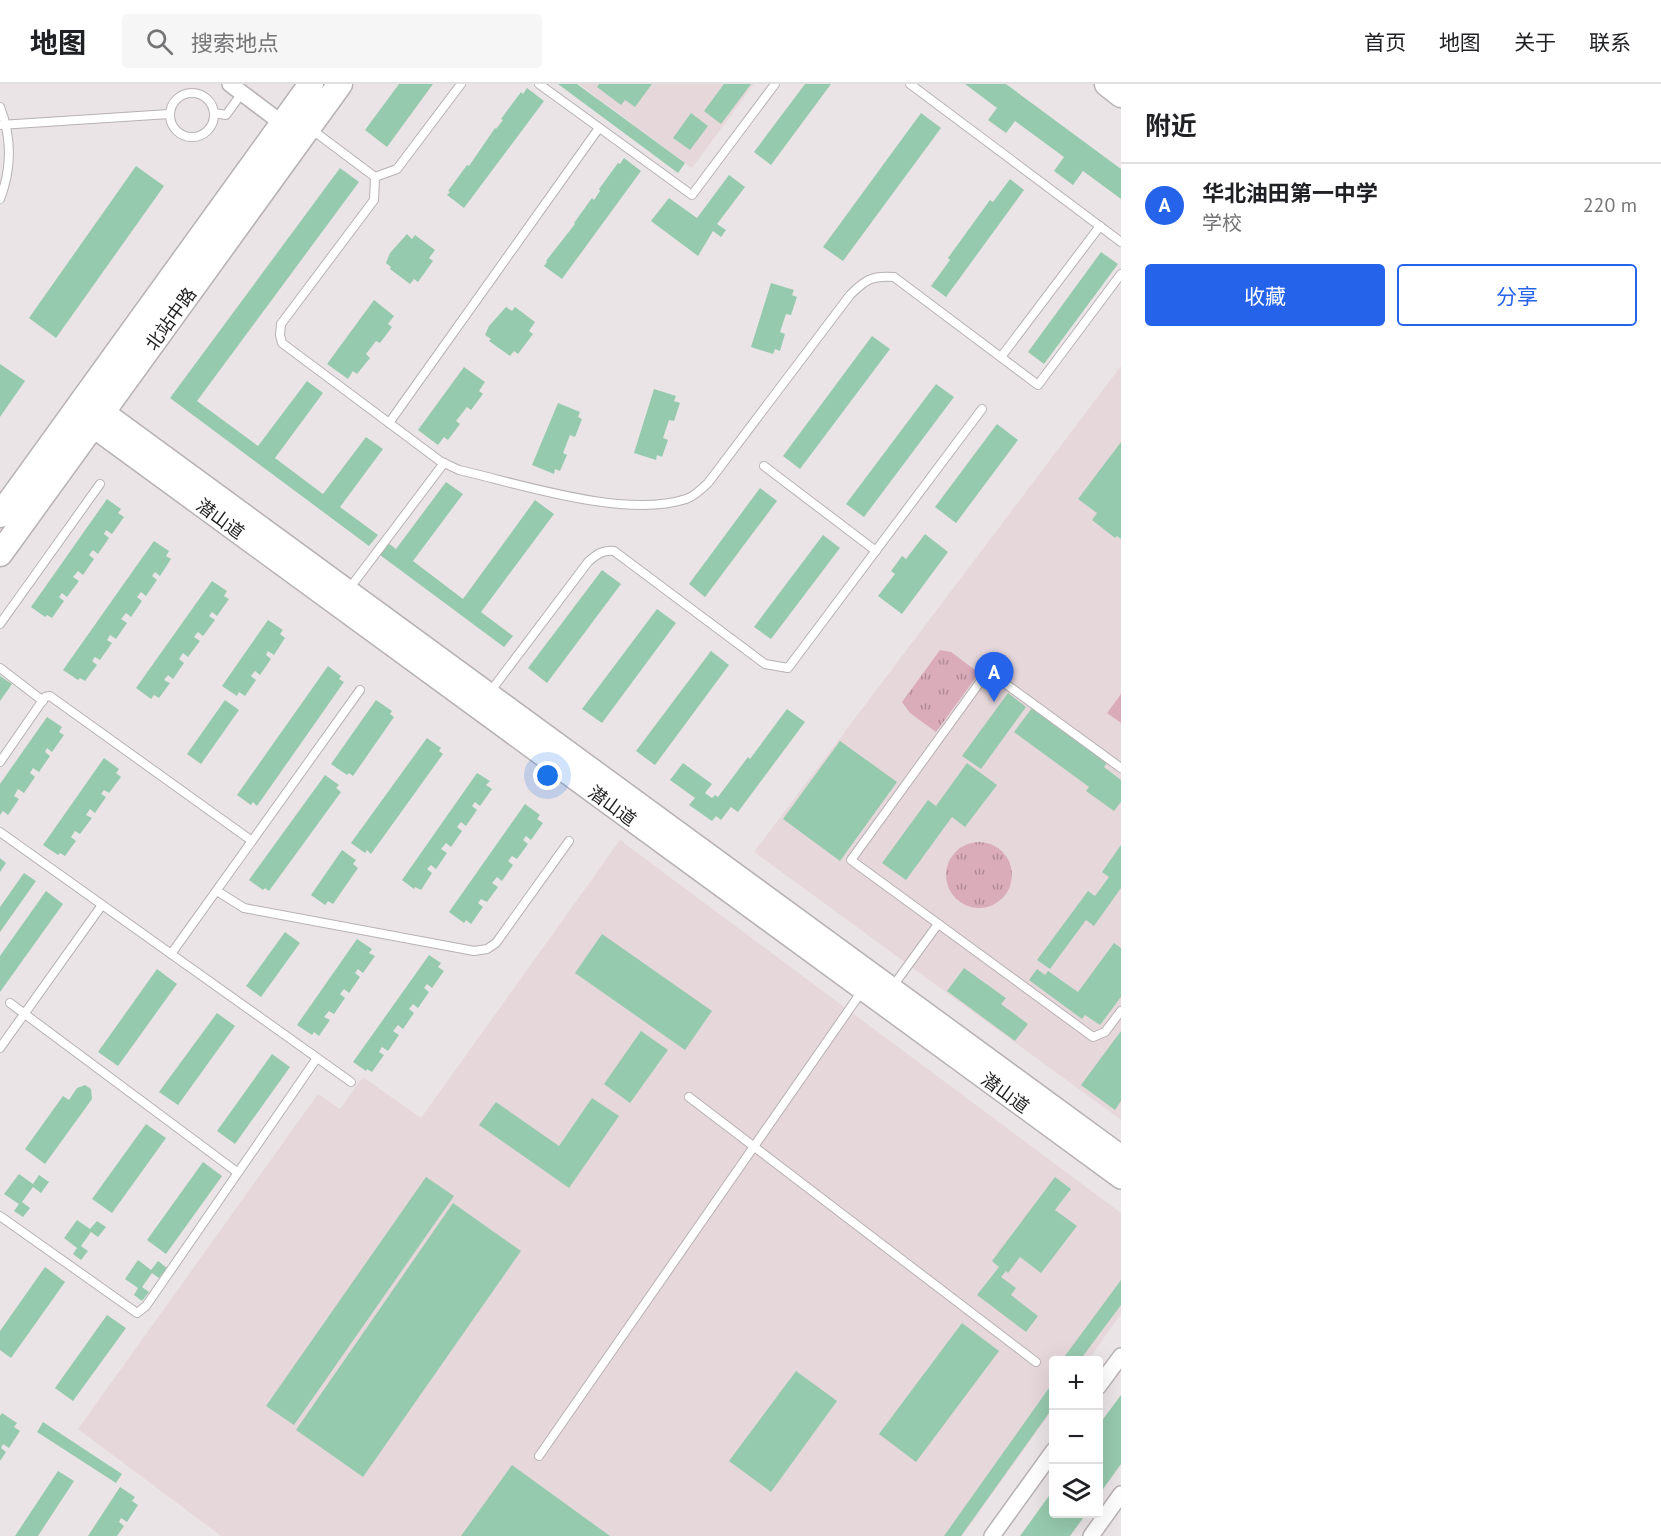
<!DOCTYPE html>
<html lang="zh">
<head>
<meta charset="utf-8">
<style>
  :root { --surface:#fff; --page:#f6f6f6; --text:#202124; --muted:#757577; --line:#e0e0e0; --accent:#2563eb }
  body { margin:0; font-family:"PT Sans","Noto Sans SC",sans-serif; background:var(--page); color:var(--text) }
  .controls { position:absolute; right:18px; bottom:18px; display:grid; overflow:hidden; border-radius:6px; box-shadow:0 6px 24px #0002 }
  .controls button { width:54px; height:54px; display:grid; place-items:center; padding:0; border:0; border-bottom:2px solid var(--line); background:var(--surface); color:var(--text); font:30px sans-serif }
  .you { position:absolute; left:548px; top:692px; width:21px; height:21px; margin:-15px; border:4px solid #fff; border-radius:50%; background:#1a73e8; box-shadow:0 0 0 9px #1a73e833 }
  .badge { display:grid; place-items:center; width:39px; height:39px; border-radius:50%; background:var(--accent); color:#fff; font-size:20px; font-weight:700 }
  .pin { position:absolute; translate:-50% -50px; filter:drop-shadow(0 2px 3px #0008) }
  .pin::after { content:''; position:absolute; top:32px; width:21px; height:18px; background:inherit; clip-path:polygon(0 0,100% 0,50% 100%) }
  .list { margin:0; padding:0; list-style:none }
  h2 { display:flex; justify-content:space-between; align-items:center; height:78px; margin:0; padding:0 24px; font-size:26px }
  h2 small { font-size:20px; font-weight:400; color:var(--muted) }
  .list li { display:grid; grid-template-columns:39px 1fr auto; gap:18px; align-items:center; box-sizing:border-box; height:84px; padding:0 24px; border-top:2px solid var(--line) }
  .list b { display:block; font-size:22px; white-space:nowrap }
  .list p { margin:0; font-size:20px; white-space:nowrap; color:var(--muted) }
  .list em { font-size:20px; font-style:normal; color:var(--muted) }
  .actions { display:flex; gap:12px; padding:18px 24px }
  .actions a { flex:1; padding:14px 0; border:2px solid var(--accent); border-radius:6px; text-align:center; font-size:21px; color:var(--accent) }
  .actions .main { background:var(--accent); color:#fff }
  .icon { flex:none; width:33px; height:33px; fill:none; stroke:currentColor; stroke-width:2; stroke-linecap:round; stroke-linejoin:round }
  .map { position:relative; flex:none; width:1121px; height:1452px; overflow:hidden }
  header { display:flex; align-items:center; gap:36px; box-sizing:border-box; height:84px; padding:0 30px; background:var(--surface); border-bottom:2px solid var(--line) }
  header strong { font-size:28px }
  nav { display:flex; gap:33px; margin-inline-start:auto; font-size:21px }
  .search { width:420px; height:54px; background:var(--page); display:flex; align-items:center; gap:15px; box-sizing:border-box; padding:0 21px; border-radius:6px; color:var(--muted); font-size:22px }
  main { display:flex }
  aside { flex:1; background:var(--surface) }
  .map>svg:first-child { display:block }
  .built { fill:#e6d7db }
  .grass { fill:url(#grass-tufts) }
  .pitch { fill:#daabb8 }
  .building { fill:#96caae }
  .lines { fill:none; stroke-linecap:round; stroke-linejoin:round }
  .lane-casing { stroke:#b7b1b3; stroke-width:10 }
  .street-casing { stroke:#b7b1b3; stroke-width:18 }
  .secondary-casing { stroke:#b7b1b3; stroke-width:24 }
  .primary-casing { stroke:#b7b1b3; stroke-width:27 }
  .lane { stroke:#fff; stroke-width:8 }
  .street { stroke:#fff; stroke-width:15 }
  .secondary { stroke:#fff; stroke-width:21 }
  .primary { stroke:#fff; stroke-width:24 }
  .labels { text-anchor:middle; stroke-width:5; stroke-linejoin:round; paint-order:stroke }
  .street-label { font-size:18px; fill:#211f1f; stroke:#fff }
</style>
</head>
<body>
<header>
<strong>地图</strong>
<div class="search"><svg class="icon" aria-label="search" viewBox="0 0 24 24"><circle cx="10" cy="10" r="6"/><path d="M15 15l6 6"/></svg>搜索地点</div>
<nav><a>首页</a><a>地图</a><a>关于</a><a>联系</a></nav>
</header>
<main>
<div class="map">
<svg width="1121" height="1452" viewBox="0 0 1121 1452">
  <defs>
    <pattern id="grass-tufts" width="24" height="20" patternUnits="userSpaceOnUse" patternTransform="scale(1.5)"><rect width="24" height="20" fill="#daabb8"/><path d="M3 7l-1-3M5 7V3M7 7l1-3M15 17l-1-3M17 17v-4M19 17l1-3" fill="none" stroke="#b08b95"/></pattern>
  </defs>
  <rect width="100%" height="100%" fill="#ebe4e6"/>
  <g class="built">
    <polygon points="579,0 754,0 692,84"/>
    <polygon points="1121,282 1121,1036 754,768"/>
    <polygon points="620,756 1121,1129 1121,1230 1088,1276 1054,1276 1053,1325 962,1452 221,1452 78,1345 318,1010 340,1025 363,993 421,1034"/>
  </g>
  <g class="grass">
    <polygon points="940,566 951,568 979,589 936,648 910,629 902,618"/>
    <circle cx="979" cy="791" r="33"/>
  </g>
  <polygon class="pitch" points="1121,610 1121,639 1107,629"/>
  <g class="building">
    <polygon points="399,0 433,0 387,63 365,46"/>
    <polygon points="558,0 577,0 685,79 678,89"/>
    <polygon points="599,0 652,0 635,23 625,16 621,21 597,3"/>
    <polygon points="724,0 751,0 721,40 704,27"/>
    <polygon points="805,0 831,0 771,81 754,68"/>
    <polygon points="965,0 1006,0 1121,85 1121,115 1083,87 1073,101 1054,87 1064,73 1015,37 1006,49 988,36 997,24"/>
    <polygon points="527,4 544,17 464,124 447,111 450,108 448,107 467,81 469,82 495,44 496,45 503,36 501,35 521,8 523,10"/>
    <polygon points="691,29 708,42 690,66 673,54"/>
    <polygon points="921,29 941,44 843,177 823,163"/>
    <polygon points="624,74 641,87 562,195 544,182 547,178 546,177 575,140 574,139 592,114 594,116 600,107 599,105 618,79 620,80"/>
    <polygon points="136,82 164,102 56,254 29,234"/>
    <polygon points="340,84 359,98 197,317 258,362 307,297 323,309 275,374 323,410 366,353 383,365 340,423 378,451 369,462 170,314"/>
    <polygon points="729,91 745,103 717,140 726,146 721,153 713,147 698,172 651,137 669,114 697,134"/>
    <polygon points="1010,95 1024,106 946,213 931,202 950,176 948,174 990,116 993,118"/>
    <polygon points="407,150 412,155 415,151 435,166 429,174 433,177 418,198 414,195 410,200 390,185 391,183 386,179 390,169"/>
    <polygon points="1101,168 1118,180 1044,280 1028,268"/>
    <polygon points="771,199 794,206 792,211 797,213 791,231 786,230 780,248 785,250 780,267 775,265 773,270 751,263"/>
    <polygon points="374,216 394,232 388,240 392,243 380,259 376,257 366,270 370,274 357,290 353,287 348,295 327,280"/>
    <polygon points="506,223 512,227 515,223 535,238 529,247 533,250 518,270 514,267 510,272 489,257 491,255 485,251 489,242"/>
    <polygon points="872,252 890,265 800,385 783,372"/>
    <polygon points="0,280 25,297 0,333"/>
    <polygon points="464,283 485,298 479,307 483,310 471,326 467,323 456,337 460,340 448,356 444,353 438,361 418,346"/>
    <polygon points="936,300 954,313 864,433 846,420"/>
    <polygon points="654,305 676,312 674,317 680,319 674,337 669,336 663,354 668,356 662,373 657,371 656,376 634,369"/>
    <polygon points="558,319 580,328 578,333 582,335 575,353 570,351 563,369 567,371 560,387 555,385 554,390 532,381"/>
    <polygon points="997,340 1018,356 956,439 935,423"/>
    <polygon points="1121,358 1121,455 1117,452 1115,454 1092,436 1097,429 1078,415"/>
    <polygon points="446,398 463,410 413,477 463,515 535,416 554,430 481,528 513,552 504,563 380,471 388,459 396,465"/>
    <polygon points="760,404 777,417 705,513 689,500"/>
    <polygon points="107,415 121,425 118,429 124,433 112,450 106,446 104,450 109,454 98,470 93,466 89,471 94,475 83,491 78,487 73,493 79,497 67,513 62,509 59,513 64,517 52,534 47,531 45,533 31,523"/>
    <polygon points="925,450 948,468 902,530 878,512 895,490 891,487 902,472 906,475"/>
    <polygon points="823,451 840,464 771,555 754,543"/>
    <polygon points="154,457 169,467 166,472 171,475 160,492 155,488 152,492 157,496 146,512 141,508 137,513 142,517 131,533 126,529 121,535 127,539 116,555 110,551 107,556 112,559 100,576 95,573 92,577 97,581 85,597 80,594 78,596 63,586"/>
    <polygon points="602,486 621,500 547,599 528,584"/>
    <polygon points="212,497 227,507 224,512 229,515 217,532 212,528 209,532 215,536 203,552 198,548 194,553 200,557 188,573 183,569 179,575 184,579 173,595 168,591 164,596 170,599 159,614 154,611 151,615 136,604"/>
    <polygon points="657,525 676,539 602,639 582,625"/>
    <polygon points="268,536 283,546 280,550 285,554 274,571 268,567 266,571 271,575 260,591 255,587 251,592 256,596 245,612 239,608 237,612 222,602"/>
    <polygon points="711,567 729,581 655,681 636,667"/>
    <polygon points="328,582 341,592 339,595 344,598 257,722 253,718 251,721 237,711"/>
    <polygon points="0,592 12,600 0,617"/>
    <polygon points="1008,609 1026,623 981,685 962,672"/>
    <polygon points="225,616 239,626 201,680 187,670"/>
    <polygon points="376,616 392,627 390,630 394,633 353,692 349,689 347,691 331,680"/>
    <polygon points="1032,624 1107,679 1104,683 1121,696 1121,718 1114,727 1086,707 1089,703 1014,648"/>
    <polygon points="787,625 805,638 738,728 731,723 721,736 716,732 712,737 689,721 695,714 670,696 683,679 712,700 705,709 712,714 715,711 718,713 748,673 750,675"/>
    <polygon points="47,633 62,643 59,648 64,651 52,668 47,664 45,668 50,672 39,688 33,684 30,689 35,693 24,709 18,705 14,712 19,715 8,731 3,727 0,731 0,700"/>
    <polygon points="427,654 441,664 439,667 443,670 371,770 367,766 365,769 351,759"/>
    <polygon points="840,657 897,698 840,777 783,735"/>
    <polygon points="104,674 119,685 116,689 121,693 109,709 104,706 101,710 106,713 95,729 90,725 86,731 92,734 80,750 75,747 71,753 76,757 65,772 60,769 58,771 43,761"/>
    <polygon points="967,679 997,701 965,743 952,733 906,796 882,779 928,716 936,722"/>
    <polygon points="477,689 490,697 486,701 492,705 480,722 475,718 472,722 477,726 466,742 461,738 457,743 462,747 451,763 446,759 441,765 447,769 436,785 431,781 427,785 432,789 421,806 415,803 414,805 402,796"/>
    <polygon points="325,691 339,701 336,704 341,708 269,807 265,804 263,806 249,796"/>
    <polygon points="525,720 540,731 537,735 543,739 531,756 526,752 523,756 528,760 517,775 512,772 508,777 513,781 502,797 497,793 492,799 498,803 487,818 481,815 478,819 483,823 471,840 466,836 464,839 449,828"/>
    <polygon points="1121,761 1121,804 1094,842 1086,836 1050,885 1037,876 1088,807 1095,812 1109,793 1102,788"/>
    <polygon points="342,766 356,776 353,780 358,784 333,820 328,817 325,821 311,811"/>
    <polygon points="0,774 6,779 0,788"/>
    <polygon points="24,789 36,797 0,848 0,823"/>
    <polygon points="46,807 63,820 0,908 0,872"/>
    <polygon points="285,848 300,859 261,913 246,902"/>
    <polygon points="602,850 712,927 685,966 575,889"/>
    <polygon points="357,855 372,865 369,869 375,872 363,889 358,885 355,889 360,893 349,909 344,905 340,910 345,914 334,930 329,927 324,933 330,936 319,952 314,948 312,951 297,941"/>
    <polygon points="1114,859 1121,864 1121,913 1100,941 1085,931 1082,935 1029,896 1037,885 1045,891 1048,887 1078,908"/>
    <polygon points="429,871 441,879 438,883 444,887 432,904 427,900 424,904 429,908 418,924 413,920 409,925 414,929 403,945 398,941 393,947 399,951 388,967 382,963 379,968 384,971 372,988 367,985 366,987 353,978"/>
    <polygon points="964,884 1006,914 1001,920 1028,940 1015,957 947,907"/>
    <polygon points="157,885 177,900 118,982 98,968"/>
    <polygon points="217,929 235,942 178,1021 159,1008"/>
    <polygon points="641,947 668,966 630,1019 604,1000"/>
    <polygon points="1121,947 1121,1017 1115,1026 1081,1001"/>
    <polygon points="272,970 290,983 235,1060 217,1047"/>
    <polygon points="85,1001 91,1005 92,1015 45,1080 25,1065 63,1012 69,1016 77,1004"/>
    <polygon points="592,1014 619,1032 569,1104 479,1041 496,1018 559,1062"/>
    <polygon points="146,1040 166,1054 112,1129 92,1115"/>
    <polygon points="203,1078 222,1092 166,1170 147,1156"/>
    <polygon points="19,1090 33,1100 39,1091 49,1098 41,1109 33,1103 22,1118 30,1124 23,1133 14,1127 19,1120 4,1110"/>
    <polygon points="426,1093 454,1112 294,1341 266,1322"/>
    <polygon points="1055,1093 1071,1105 1055,1126 1077,1142 1041,1189 1020,1173 1008,1189 1006,1187 1001,1193 1016,1204 1011,1211 1038,1232 1026,1248 977,1211 999,1183 992,1177"/>
    <polygon points="453,1119 521,1167 363,1393 296,1346"/>
    <polygon points="77,1136 90,1145 97,1137 106,1143 98,1153 91,1148 81,1162 88,1167 81,1176 73,1170 77,1164 64,1154"/>
    <polygon points="138,1176 151,1186 158,1177 167,1184 159,1194 152,1189 142,1203 149,1208 142,1217 134,1211 138,1204 125,1195"/>
    <polygon points="45,1183 65,1198 11,1274 0,1266 0,1247"/>
    <polygon points="1121,1196 1121,1221 1080,1276 1062,1276"/>
    <polygon points="107,1231 126,1244 73,1317 55,1304"/>
    <polygon points="962,1239 999,1267 916,1378 879,1350"/>
    <polygon points="796,1287 837,1317 771,1408 729,1377"/>
    <polygon points="1054,1297 1054,1322 961,1452 944,1452"/>
    <polygon points="1121,1311 1121,1380 1098,1412 1098,1342"/>
    <polygon points="2,1329 17,1339 14,1343 20,1347 9,1364 3,1360 1,1364 6,1368 0,1377 0,1332"/>
    <polygon points="43,1338 122,1390 116,1399 37,1348"/>
    <polygon points="512,1381 610,1452 461,1452"/>
    <polygon points="58,1387 74,1397 38,1452 15,1452"/>
    <polygon points="120,1403 135,1413 132,1417 138,1421 127,1438 121,1434 119,1438 124,1442 117,1452 88,1452"/>
    <polygon points="1054,1405 1054,1430 1086,1430 1070,1452 1020,1452"/>
  </g>
  <g class="lines">
    <defs>
      <g id="lane">
        <path d="M461,0L397,85L375,93L374,116L281,240L280,251L282,259L440,377L459,386C520,400 626,435 686,415C695,412 701,405 708,399L850,211C865,196 872,191 894,193L1038,301L1121,190"/>
        <polyline points="539,0 692,111 775,0"/>
        <polyline points="910,0 1121,158"/>
        <circle cx="192" cy="31" r="22"/>
        <path d="M0,23C12,54 12,84 0,115"/>
        <polyline points="214,29 226,31 242,9"/>
        <polyline points="0,41 169,30"/>
        <polyline points="311,45 375,93"/>
        <polyline points="1001,273 1100,142"/>
        <polyline points="389,339 599,44"/>
        <polyline points="764,382 876,467"/>
        <polyline points="349,505 444,379"/>
        <polyline points="0,540 100,400"/>
        <polyline points="0,584 43,617"/>
        <path d="M490,608L588,478C597,470 602,466 614,467L765,580L788,584L982,325"/>
        <polyline points="0,678 45,613 50,612 252,757"/>
        <polyline points="1121,684 988,587 851,776 1093,953 1105,948 1121,927"/>
        <polyline points="0,748 351,998"/>
        <polyline points="217,807 244,824 474,867 487,865 496,859 569,757"/>
        <polyline points="171,870 360,606"/>
        <polyline points="893,902 938,840"/>
        <polyline points="10,919 237,1088"/>
        <polyline points="0,964 102,821"/>
        <polyline points="689,1013 1036,1278"/>
        <polyline points="0,1132 137,1229 146,1222 317,974"/>
        <polyline points="539,1372 862,907"/>
      </g>
      <g id="street">
        <polyline points="230,0 283,40"/>
        <polyline points="1098,1303 1121,1272"/>
        <polyline points="992,1452 1054,1366"/>
        <polyline points="1091,1452 1121,1410"/>
      </g>
      <g id="secondary">
        <polyline points="90,318 1121,1072"/>
        <polyline points="80,333 1121,1094"/>
      </g>
      <g id="primary">
        <polyline points="1107,0 1121,11"/>
        <polyline points="0,431 311,0"/>
        <polyline points="0,470 340,0"/>
      </g>
    </defs>
    <use href="#lane" class="lane-casing"/>
    <use href="#street" class="street-casing"/>
    <use href="#secondary" class="secondary-casing"/>
    <use href="#primary" class="primary-casing"/>
    <use href="#lane" class="lane"/>
    <use href="#street" class="street"/>
    <use href="#secondary" class="secondary"/>
    <use href="#primary" class="primary"/>
  </g>
  <g class="labels">
    <g class="street-label">
      <text transform="translate(171 235) rotate(-54)" y="6">北站中路</text>
      <text transform="translate(220 435) rotate(36)" y="6">潜山道</text>
      <text transform="translate(612 722) rotate(36)" y="6">潜山道</text>
      <text transform="translate(1005 1009) rotate(36)" y="6">潜山道</text>
    </g>
  </g>
</svg>
<div class="controls">
<button>+</button>
<button>−</button>
<button><svg class="icon" aria-label="layers" viewBox="0 0 24 24"><path d="M12 4l9 5-9 5-9-5zM3 14l9 5 9-5"/></svg></button>
</div>
<div class="you"></div>
<div class="pin badge" style="left:994px;top:618px">A</div>
</div>
<aside>
<h2>附近<small></small></h2>
<ul class="list">
<li><span class="badge">A</span><div><b>华北油田第一中学</b><p>学校</p></div><em>220 m</em></li>
</ul>
<div class="actions"><a class="main">收藏</a><a>分享</a></div>
</aside>
</main>
</body>
</html>
